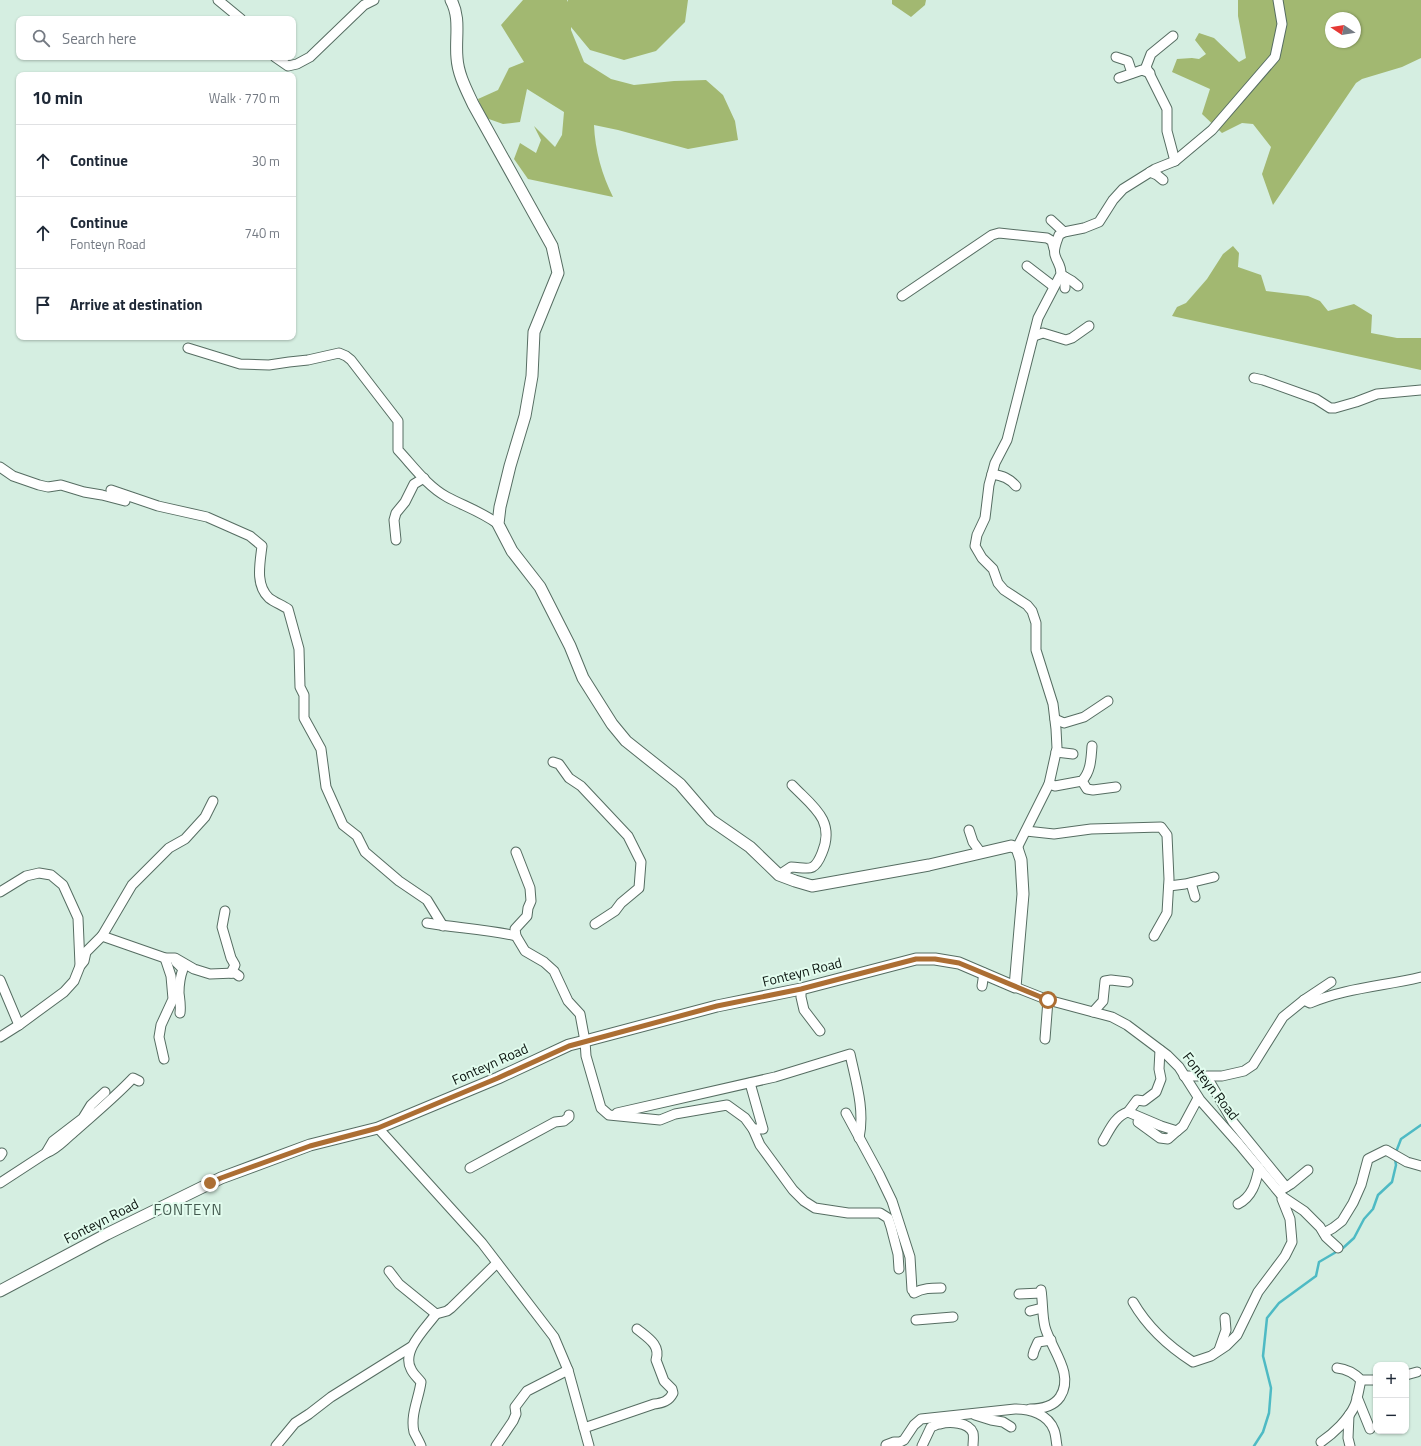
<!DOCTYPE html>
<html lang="en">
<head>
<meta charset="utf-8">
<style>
  :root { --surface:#fff; --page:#f6f6f7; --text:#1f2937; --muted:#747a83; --line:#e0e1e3 }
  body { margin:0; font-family:"Titillium Web",sans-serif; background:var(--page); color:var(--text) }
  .controls { position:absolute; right:12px; bottom:12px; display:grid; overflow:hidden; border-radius:8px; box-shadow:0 1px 3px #0004 }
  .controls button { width:36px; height:36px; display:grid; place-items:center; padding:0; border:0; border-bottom:1px solid var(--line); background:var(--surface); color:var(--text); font:20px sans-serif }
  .compass { position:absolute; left:1325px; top:12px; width:36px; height:36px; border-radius:50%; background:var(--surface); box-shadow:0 1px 3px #0004; rotate:282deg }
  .stop { position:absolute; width:12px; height:12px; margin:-9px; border:3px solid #ac6e33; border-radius:50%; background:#fff }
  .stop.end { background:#ac6e33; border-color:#fff; box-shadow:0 1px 4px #0008 }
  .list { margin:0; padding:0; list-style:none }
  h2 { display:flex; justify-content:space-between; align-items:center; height:52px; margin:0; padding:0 16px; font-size:17px }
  h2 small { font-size:13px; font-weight:400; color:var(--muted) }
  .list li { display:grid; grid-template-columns:26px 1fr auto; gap:12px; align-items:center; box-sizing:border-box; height:72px; padding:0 16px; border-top:1px solid var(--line) }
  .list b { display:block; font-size:15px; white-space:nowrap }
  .list p { margin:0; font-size:13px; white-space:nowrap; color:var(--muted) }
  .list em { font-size:13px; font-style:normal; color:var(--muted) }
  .icon { flex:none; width:22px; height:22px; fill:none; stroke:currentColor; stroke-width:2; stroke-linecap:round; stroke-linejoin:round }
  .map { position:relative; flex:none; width:1421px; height:1446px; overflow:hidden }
  .search { position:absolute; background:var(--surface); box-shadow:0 1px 3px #0004; left:16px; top:16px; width:280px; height:44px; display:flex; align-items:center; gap:10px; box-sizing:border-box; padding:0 14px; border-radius:8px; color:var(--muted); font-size:15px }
  .panel { position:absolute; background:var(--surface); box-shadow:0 1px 3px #0004; left:16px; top:72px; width:280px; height:268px; border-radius:8px }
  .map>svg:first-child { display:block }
  .forest { fill:#a2b871; fill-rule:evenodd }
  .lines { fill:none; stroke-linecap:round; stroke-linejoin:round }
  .stream { stroke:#4ebac4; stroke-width:2.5 }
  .minor-casing { stroke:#566d62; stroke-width:11 }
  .tertiary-casing { stroke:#566d62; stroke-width:13 }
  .minor { stroke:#fff; stroke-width:9 }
  .tertiary { stroke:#fff; stroke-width:11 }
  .route { stroke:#ac6e33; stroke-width:5 }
  .labels { text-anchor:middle; stroke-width:4; stroke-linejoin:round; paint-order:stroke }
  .street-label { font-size:14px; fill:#08110c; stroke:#e2fcee }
  .neighbourhood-label { font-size:15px; letter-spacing:1px; fill:#445a4f; stroke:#e2fcee }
</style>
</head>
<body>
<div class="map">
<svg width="1421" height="1446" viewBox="0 0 1421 1446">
  <rect width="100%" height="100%" fill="#d5eee1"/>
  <g class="forest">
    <path d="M523,0H567V2L568,0H688L685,22L656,51L624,60L590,50L571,27V30L584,62L611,79L634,85L674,81L706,80L723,95L735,121L738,140L688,149L618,130L594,125C595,150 602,175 613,197L528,179L514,159L520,143L536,153L541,140L534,126L555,147L562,135L564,112L527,89L520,122L503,124L486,118L478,99L498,90L509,68L524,62L501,25Z"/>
    <polygon points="892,0 926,0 925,5 911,17 892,4"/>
    <path d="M1238,0H1421V58L1402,67L1362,79L1356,83L1273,205L1262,174L1271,147L1253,124L1242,123L1222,133L1202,114L1210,89L1172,72L1177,59L1192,58L1199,59L1206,54L1195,40L1199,33L1214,38L1239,62L1246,58L1238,16ZM1331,18H1355V42H1331Z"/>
    <polygon points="1233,246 1239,253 1238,267 1261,275 1266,291 1308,296 1320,301 1328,311 1354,304 1372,315 1371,333 1397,338 1421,338 1421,370 1172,316 1177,307 1186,303 1207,279 1223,254"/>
  </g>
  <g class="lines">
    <g class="stream">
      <polyline points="1396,1152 1401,1139 1421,1125"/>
      <polyline points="1254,1446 1263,1432 1269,1413 1271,1388 1263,1356 1267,1318 1279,1303 1316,1276 1319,1262 1343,1248 1354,1238 1364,1219 1373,1209 1378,1195 1392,1182 1396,1165 1395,1159"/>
    </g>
    <defs>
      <g id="minor">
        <polyline points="218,0 241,19"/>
        <polyline points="1173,36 1151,54 1146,67 1167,109 1167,131 1175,161"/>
        <polyline points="275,57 288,66 297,64 310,57 364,5 374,0"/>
        <polyline points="1116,57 1128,61 1132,73"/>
        <polyline points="1119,78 1142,70 1150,73"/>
        <polyline points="1150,172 1157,175 1163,180"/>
        <polyline points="1051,220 1064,232"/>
        <polyline points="1027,266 1053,286"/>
        <polyline points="1062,275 1065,277 1065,288"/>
        <polyline points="1065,277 1072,281 1078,286"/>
        <polyline points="902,296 992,235 999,233 1047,238 1052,241 1054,249"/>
        <polyline points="1034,336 1043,333 1066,340 1072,338 1089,326"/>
        <path d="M188,348L240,364L269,365L289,362L308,360L339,353L346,356L351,360L398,421V450C413,466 427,486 447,497C464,506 482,512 498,524"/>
        <polyline points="1254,378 1263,380 1316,399 1330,408 1335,408 1356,402 1377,394 1421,390"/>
        <polyline points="0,467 13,476 39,485 48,487 61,485 84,492 102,495 125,501"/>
        <path d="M992,474C1003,476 1009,478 1016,486"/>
        <path d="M111,490L158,506L207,517L250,536L262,546C260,563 255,585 269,598C274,602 282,605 288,609L299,649L300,687L304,695V718L321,749L326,787L343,825L357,836L365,852L399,881L427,900L443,926"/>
        <polyline points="396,540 394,520 396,513 405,502 414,484 424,478"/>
        <polyline points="1055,719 1064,723 1084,717 1108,701"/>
        <polyline points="1056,752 1073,754"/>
        <polyline points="553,762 559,764 569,778 581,786 628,836 641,862 639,888 621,903 615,911 595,924"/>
        <polyline points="1082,781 1087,789 1093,790 1116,787"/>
        <path d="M1049,784L1055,786L1082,781C1091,771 1091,759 1092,746"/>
        <polyline points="969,830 973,842 981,853"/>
        <polyline points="1026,831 1054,834 1091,829 1161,827 1167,835 1169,879 1167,913 1154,936"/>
        <path d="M1017,848L1049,784L1057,748L1056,729L1053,704L1036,650V623L1032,611L1027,605L1004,590L998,583L993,569L982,558L975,546L977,535L985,518L989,485L995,463L1007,440L1038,318L1061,274C1061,264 1057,263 1055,255C1053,249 1057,241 1059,235L1064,232L1084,228L1099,222L1113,200L1123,189L1155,169L1175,161L1212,130L1275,57L1282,24L1278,0"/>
        <polyline points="516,852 530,888 531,901 528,908 527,916 515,929 516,936 525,951 544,962 554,971 568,1001 580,1014 585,1041 586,1056 601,1108 609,1115 660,1120 675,1114 727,1105 745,1118 753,1129 760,1145 793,1190 804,1201 815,1208 848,1213 880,1213 888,1218 891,1227 898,1254 899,1269"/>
        <path d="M779,875L791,867C809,868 814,873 822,853C836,820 812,806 792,785"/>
        <polyline points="1191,883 1195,897"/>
        <polyline points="1169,886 1185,884 1214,877"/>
        <polyline points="0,892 26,876 39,873 51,875 63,885 78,918 80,965"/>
        <polyline points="225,911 222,927 231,958 235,965 231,973"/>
        <path d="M427,923C457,928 487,929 516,936"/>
        <polyline points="102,936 132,885 169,848 185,839 205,817 213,801"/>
        <path d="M176,962L183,969C180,977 179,985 179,993C180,1001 181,1006 180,1013"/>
        <polyline points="0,980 19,1025"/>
        <polyline points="982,986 984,973"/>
        <polyline points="1015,987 1048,1000 1112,1017 1127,1025 1167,1055 1179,1067 1200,1100 1239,1144 1283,1197 1304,1211 1320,1227 1326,1237 1338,1248"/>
        <polyline points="801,989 801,997 804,1010 820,1031"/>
        <path d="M1304,1000L1310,1003C1345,988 1384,986 1421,977"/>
        <polyline points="1093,1012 1103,1001 1105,981 1111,980 1128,982"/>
        <polyline points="0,1037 19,1025 64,992 74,981 80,966 84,961 86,952 102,936 165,958 175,958 194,969 210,974 235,973 239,976"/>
        <polyline points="1045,1039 1048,1000"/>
        <polyline points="164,1059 159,1037 161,1025 173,999 171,976 165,958"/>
        <polyline points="1184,1076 1222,1076 1244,1071 1253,1065 1283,1017 1304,1000 1331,982"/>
        <polyline points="1204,1076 1211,1084 1233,1122 1286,1187"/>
        <polyline points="750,1083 763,1129 753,1129"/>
        <polyline points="1128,1112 1137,1100 1144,1101 1156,1092 1161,1079 1159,1069 1160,1050"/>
        <path d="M617,1113L775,1077L850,1054C856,1082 865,1110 859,1138"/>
        <polyline points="846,1113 879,1174 892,1201 910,1257 912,1290"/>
        <polyline points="1138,1122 1160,1138 1168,1139 1177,1131"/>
        <polyline points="378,1128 482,1243 554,1337 568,1370 589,1446"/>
        <path d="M1103,1141C1109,1131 1115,1116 1128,1112L1161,1126L1177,1131L1183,1126L1198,1098"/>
        <path d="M46,1153C57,1149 63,1141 73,1133C93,1115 114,1098 133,1078L139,1081"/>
        <polyline points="0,1156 2,1153"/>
        <polyline points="470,1168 555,1122 564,1121 569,1117 569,1115"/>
        <polyline points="0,1183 46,1153 53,1141 83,1118 91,1105 105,1092"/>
        <polyline points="1281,1190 1291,1184 1308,1170"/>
        <path d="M1238,1204C1252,1197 1256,1183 1259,1168"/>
        <polyline points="1324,1233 1333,1228 1342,1221 1353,1203 1361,1185 1368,1159 1386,1150 1407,1162 1421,1166"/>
        <polyline points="389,1271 399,1284 436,1314 447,1311 451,1308 497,1263"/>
        <path d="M914,1293C923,1288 931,1288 941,1288"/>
        <polyline points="1019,1294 1041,1293"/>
        <path d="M1133,1302C1148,1328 1168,1346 1193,1362L1211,1356L1226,1346L1237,1335L1258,1292L1285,1256L1292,1242L1290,1219L1282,1199"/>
        <polyline points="1030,1311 1042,1308"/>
        <polyline points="916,1320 953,1317"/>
        <polyline points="1219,1350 1226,1330 1225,1318"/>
        <polyline points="1033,1355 1034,1351 1038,1342 1051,1340"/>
        <path d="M1337,1368C1347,1369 1354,1373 1361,1380H1376"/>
        <polyline points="1406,1375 1417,1372"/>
        <polyline points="1357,1397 1370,1429"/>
        <path d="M1030,1409C1042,1409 1053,1407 1060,1397C1075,1374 1051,1349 1045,1327C1042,1315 1043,1303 1041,1290"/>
        <polyline points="975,1415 991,1420 1003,1422 1011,1427"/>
        <polyline points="1349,1415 1348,1438 1350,1446"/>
        <path d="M584,1428L654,1404C663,1403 669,1401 673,1393L672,1389L664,1381L656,1360C661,1345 648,1338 637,1329"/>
        <path d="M1321,1442C1333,1434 1349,1419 1355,1405C1358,1397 1359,1388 1361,1380"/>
        <path d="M886,1445L894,1442H900L904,1440L914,1425L921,1419L1015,1409C1030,1409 1048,1414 1054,1430C1056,1435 1056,1441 1057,1446"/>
        <polyline points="276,1446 295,1423 309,1414 331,1397 411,1347"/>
        <path d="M421,1446C419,1441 416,1436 414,1432C410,1415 419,1398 421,1382C418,1378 413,1374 411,1369C401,1351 426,1328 436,1314"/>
        <polyline points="496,1446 513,1421 516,1414 515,1407 527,1391 568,1370"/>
        <path d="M922,1446L931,1427C934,1426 937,1424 940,1424C949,1421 969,1422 973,1433C974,1437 973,1442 973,1446"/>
      </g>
      <path id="tertiary" d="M0,1291L107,1234L221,1178L310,1145L378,1128L498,1078L569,1045L585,1041L717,1006L801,989L916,959H935L959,963L1015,987L1023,894L1021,860L1017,848L1011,846L929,865L812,886L795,881L779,875L750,847L711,820L680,784L626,741L612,724L583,678L570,646L540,587L512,551L498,524L500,507L510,466L525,416L532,376L534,332L558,273L552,246L473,104C466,89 458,74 457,58C455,38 461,18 451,0"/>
    </defs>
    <use href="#minor" class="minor-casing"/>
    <use href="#tertiary" class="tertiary-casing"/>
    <use href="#minor" class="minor"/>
    <use href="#tertiary" class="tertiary"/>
  </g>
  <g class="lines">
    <polyline class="route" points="210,1183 221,1178 310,1146 378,1128 498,1078 569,1046 717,1006 801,989 916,959 935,959 959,963 1048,1000"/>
  </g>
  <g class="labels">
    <g class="street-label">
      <text transform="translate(802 972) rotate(-14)" y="5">Fonteyn Road</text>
      <text transform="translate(490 1064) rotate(-24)" y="5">Fonteyn Road</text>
      <text transform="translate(1211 1086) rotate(52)" y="5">Fonteyn Road</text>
      <text transform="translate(101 1221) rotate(-27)" y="5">Fonteyn Road</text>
    </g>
    <g class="neighbourhood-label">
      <text x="188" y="1215">FONTEYN</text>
    </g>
  </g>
</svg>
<div class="controls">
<button>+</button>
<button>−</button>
</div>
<svg class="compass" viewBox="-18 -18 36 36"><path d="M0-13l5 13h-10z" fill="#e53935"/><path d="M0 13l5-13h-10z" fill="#747a83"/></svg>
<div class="stop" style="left:1048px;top:1000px"></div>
<div class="stop end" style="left:210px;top:1183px"></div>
<div class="search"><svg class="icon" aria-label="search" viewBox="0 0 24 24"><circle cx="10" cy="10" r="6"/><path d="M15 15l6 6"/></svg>Search here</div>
<section class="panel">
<h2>10 min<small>Walk · 770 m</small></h2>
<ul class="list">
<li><svg class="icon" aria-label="ahead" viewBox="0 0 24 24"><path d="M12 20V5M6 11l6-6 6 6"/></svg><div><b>Continue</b></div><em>30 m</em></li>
<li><svg class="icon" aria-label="ahead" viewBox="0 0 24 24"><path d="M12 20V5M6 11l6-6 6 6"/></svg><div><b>Continue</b><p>Fonteyn Road</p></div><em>740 m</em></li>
<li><svg class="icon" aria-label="arrive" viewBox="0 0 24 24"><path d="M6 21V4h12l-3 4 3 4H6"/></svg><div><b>Arrive at destination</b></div></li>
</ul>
</section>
</div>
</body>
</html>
